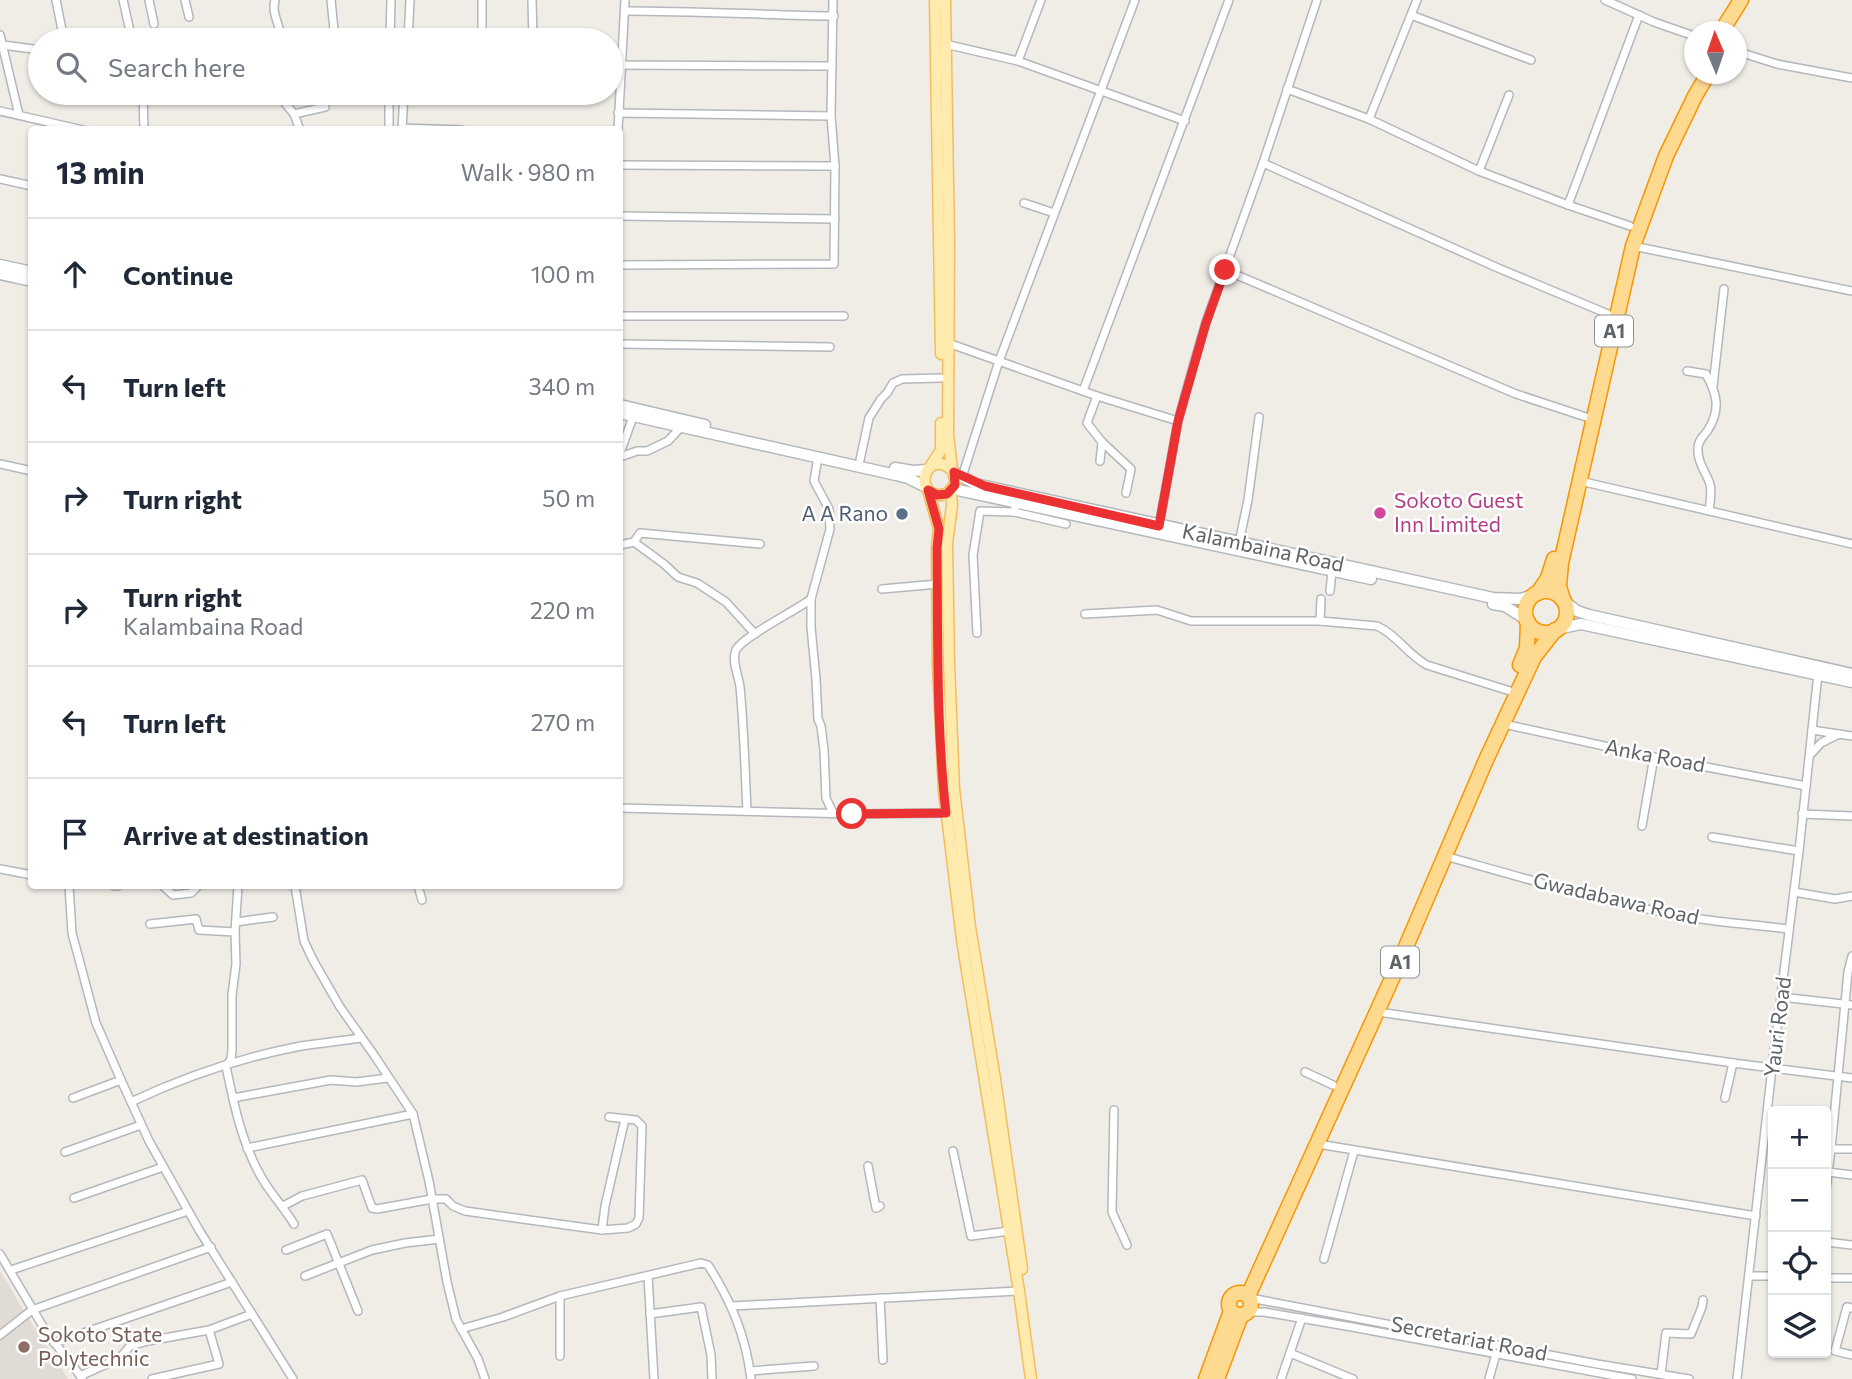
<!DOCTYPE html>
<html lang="en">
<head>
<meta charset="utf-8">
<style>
  :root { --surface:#fff; --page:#f6f6f7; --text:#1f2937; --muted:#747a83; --line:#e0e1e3 }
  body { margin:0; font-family:Commissioner,sans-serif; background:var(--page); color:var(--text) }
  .controls { position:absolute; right:21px; bottom:21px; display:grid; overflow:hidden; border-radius:7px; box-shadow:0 2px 5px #0004 }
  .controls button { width:63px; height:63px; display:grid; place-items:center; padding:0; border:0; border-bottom:2px solid var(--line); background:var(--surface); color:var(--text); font:35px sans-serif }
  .compass { position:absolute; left:1684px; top:21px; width:63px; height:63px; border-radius:50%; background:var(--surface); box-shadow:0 2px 5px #0004; rotate:358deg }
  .stop { position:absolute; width:21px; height:21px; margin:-16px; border:5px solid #ec3132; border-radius:50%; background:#fff }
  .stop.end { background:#ec3132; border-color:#fff; box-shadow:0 2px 7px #0008 }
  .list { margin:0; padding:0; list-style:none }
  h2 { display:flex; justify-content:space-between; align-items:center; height:91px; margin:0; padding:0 28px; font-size:30px }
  h2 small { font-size:23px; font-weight:400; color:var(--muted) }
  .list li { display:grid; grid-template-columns:46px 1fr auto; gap:21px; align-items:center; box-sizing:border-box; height:112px; padding:0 28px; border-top:2px solid var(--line) }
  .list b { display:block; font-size:26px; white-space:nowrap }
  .list p { margin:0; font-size:23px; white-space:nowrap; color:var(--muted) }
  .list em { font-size:23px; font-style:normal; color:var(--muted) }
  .icon { flex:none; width:38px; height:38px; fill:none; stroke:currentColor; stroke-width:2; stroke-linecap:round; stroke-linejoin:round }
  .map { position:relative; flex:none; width:1852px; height:1379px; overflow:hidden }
  .search { position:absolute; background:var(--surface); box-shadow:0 2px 5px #0004; left:28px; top:28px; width:595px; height:77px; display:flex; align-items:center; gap:18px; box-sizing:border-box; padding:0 24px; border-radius:38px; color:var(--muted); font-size:26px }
  .panel { position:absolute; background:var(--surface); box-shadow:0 2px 5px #0004; left:28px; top:126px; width:595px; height:763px; border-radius:7px }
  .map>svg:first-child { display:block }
  .education { fill:#e0dcd5 }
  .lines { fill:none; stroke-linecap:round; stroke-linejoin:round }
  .street-casing { stroke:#b4b7bb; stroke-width:10 }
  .secondary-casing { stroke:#b3b7bb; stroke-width:13 }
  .primary-casing { stroke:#f3bd5d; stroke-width:13 }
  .highway-casing { stroke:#f79600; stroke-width:17 }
  .street { stroke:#fff; stroke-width:7 }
  .secondary { stroke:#fff; stroke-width:10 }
  .primary { stroke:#ffebad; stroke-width:10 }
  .highway { stroke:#fed990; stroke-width:14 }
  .route { stroke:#ec3132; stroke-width:9 }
  .hotel-dot { fill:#d1479c; stroke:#fff; stroke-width:2.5 }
  .service-dot { fill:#5c6f8a; stroke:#fff; stroke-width:2.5 }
  .education-dot { fill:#8d6e63; stroke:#fff; stroke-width:2.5 }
  .labels { text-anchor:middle; stroke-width:5; stroke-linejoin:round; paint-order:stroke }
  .shield { fill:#fff; stroke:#8e9295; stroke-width:2 }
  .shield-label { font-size:19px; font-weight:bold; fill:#5e6367 }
  .hotel-label { font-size:21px; fill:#b23c85; stroke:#fff; text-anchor:start }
  .service-label { font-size:21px; fill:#4e5e75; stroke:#fff; text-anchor:end }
  .street-label { font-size:21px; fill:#5e6367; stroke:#fff }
  .education-label { font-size:21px; fill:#785e54; stroke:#fff; text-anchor:start }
</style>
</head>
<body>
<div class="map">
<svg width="1852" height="1379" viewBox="0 0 1852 1379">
  <rect width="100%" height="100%" fill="#f0ede7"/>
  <polygon class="education" points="0,1271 26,1314 68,1379 0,1379"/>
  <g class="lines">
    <defs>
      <g id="street">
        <polyline points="56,0 64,40"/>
        <polyline points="123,0 132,40"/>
        <polyline points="149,0 154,24"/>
        <polyline points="185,0 189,17"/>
        <path d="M275,0C271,15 281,25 281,40"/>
        <polyline points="331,0 335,40"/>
        <polyline points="532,0 533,40"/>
        <polyline points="1605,0 1654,22 1694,36"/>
        <path d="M625,11C694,11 764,15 834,16"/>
        <polyline points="1411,15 1531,60"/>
        <polyline points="0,35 19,115"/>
        <polyline points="390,40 391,0"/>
        <polyline points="408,40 410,0"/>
        <polyline points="482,40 482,0"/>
        <polyline points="945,44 1018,61 1185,121"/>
        <polyline points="3,45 40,50"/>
        <polyline points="1736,51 1777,64 1852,78"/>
        <polyline points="1018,61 1041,0"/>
        <polyline points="611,65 832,66"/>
        <polyline points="1287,89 1369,119 1479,171 1568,205 1630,226"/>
        <polyline points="143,93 144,130"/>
        <polyline points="277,93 294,114 300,130"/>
        <polyline points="341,95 389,98"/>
        <polyline points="0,111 83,130"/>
        <polyline points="618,113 831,116"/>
        <polyline points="294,114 325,107"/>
        <polyline points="1369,119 1417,0"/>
        <polyline points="402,128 462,130"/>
        <polyline points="389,130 389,93"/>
        <polyline points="402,130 404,93"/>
        <polyline points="618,130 625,0"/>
        <polyline points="1263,163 1498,268 1608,314"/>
        <polyline points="620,165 835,166"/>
        <polyline points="1479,171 1509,95"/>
        <polyline points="0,179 32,186"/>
        <polyline points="1024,203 1054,213"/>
        <polyline points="1568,205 1639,15"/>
        <polyline points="620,216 835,219"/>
        <polyline points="1633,246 1852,291"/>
        <polyline points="620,265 834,264 835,166 831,116 833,0"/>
        <polyline points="1225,270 1516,394 1586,417"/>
        <polyline points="620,316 844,316"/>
        <polyline points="948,343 1097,396 1178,421"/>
        <polyline points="620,344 830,347"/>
        <path d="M1687,371L1706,374C1717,394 1721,409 1708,430C1704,436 1698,440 1698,448C1697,462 1706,472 1710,484C1712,492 1710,503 1709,511"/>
        <polyline points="1713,386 1724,289"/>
        <polyline points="1083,391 1229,0"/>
        <polyline points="1097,396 1087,423 1102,442 1100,461"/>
        <polyline points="1102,442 1131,469 1126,493"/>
        <polyline points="620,453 633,417"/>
        <polyline points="620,457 637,451 647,451 668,441 681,427"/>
        <polyline points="818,457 814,481 829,509 830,529 811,599 811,627 816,679 818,719 821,726 824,750 826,798 833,813"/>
        <polyline points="860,460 869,418 881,399 887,393 893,383 902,379 941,378"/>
        <polyline points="0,464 32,471"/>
        <polyline points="962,477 999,361 1135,0"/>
        <polyline points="1580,481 1852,544"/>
        <polyline points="1014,512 1066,524"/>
        <polyline points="1159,526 1178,421 1192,370 1206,322 1263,163 1317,0"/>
        <polyline points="634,542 664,564 678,577 697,583 726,602 755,634"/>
        <polyline points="1239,543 1248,500 1259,417"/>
        <polyline points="620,545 634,542 640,533 760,544"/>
        <polyline points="882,589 938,584"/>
        <polyline points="1330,591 1332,571"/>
        <path d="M1085,614L1157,610L1191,621H1320L1377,626C1396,634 1408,655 1427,665L1510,691"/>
        <polyline points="1320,621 1321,599"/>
        <polyline points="977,633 973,555 980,511 1014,512 1016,502"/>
        <polyline points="1504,724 1654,757 1806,786"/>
        <polyline points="1812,730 1852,736"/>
        <polyline points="1810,755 1821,743 1839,734"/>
        <polyline points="620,808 852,814 946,813"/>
        <path d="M747,811C745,770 744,728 740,687C739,677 731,660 736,650C742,637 797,610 811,599"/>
        <polyline points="1802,814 1852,816"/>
        <polyline points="1642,826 1654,757"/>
        <polyline points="1712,837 1799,851"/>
        <path d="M1445,856C1527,879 1610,904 1694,918C1725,923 1758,925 1789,929"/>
        <polyline points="0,869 32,875"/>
        <polyline points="69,886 72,933 96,1023 121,1080 149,1141 199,1230 293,1379"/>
        <polyline points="114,886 118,886"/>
        <polyline points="163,886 173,895 191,893 198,886"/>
        <path d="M238,886L235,932L236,964L232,995V1050L231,1059L226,1066C234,1105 242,1145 263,1180C272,1195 285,1209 294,1224"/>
        <polyline points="295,886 304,941 313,960 340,1007 374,1055 413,1114 429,1181 447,1282 456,1319 478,1359 485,1379"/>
        <polyline points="418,886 422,900"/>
        <polyline points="1794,892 1835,899 1852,896"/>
        <polyline points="236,922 273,917"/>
        <polyline points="150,924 196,919 199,930 235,932"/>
        <polyline points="1781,997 1852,1005"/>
        <polyline points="1378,1012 1733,1063 1852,1078"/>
        <polyline points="1305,1072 1333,1085"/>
        <polyline points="73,1098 121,1080"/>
        <polyline points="233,1098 331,1080 356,1082 388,1078"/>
        <polyline points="1725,1098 1733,1063"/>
        <path d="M131,1102C184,1077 243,1057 301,1046C321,1043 341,1041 361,1038"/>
        <polyline points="1114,1110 1112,1212 1127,1245"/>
        <polyline points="1318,1144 1756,1216"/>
        <polyline points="247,1148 413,1114"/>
        <polyline points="1826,1149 1831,1149 1848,972 1852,956"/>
        <polyline points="953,1151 971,1236 1009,1231"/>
        <polyline points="65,1152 141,1125"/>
        <polyline points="868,1166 876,1208 880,1206"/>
        <polyline points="1828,1172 1852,1175"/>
        <polyline points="1826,1190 1831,1149 1852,1149"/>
        <polyline points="74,1198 163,1167"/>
        <polyline points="283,1206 302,1196 362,1180 372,1208 377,1209 432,1199 446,1199 453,1206 465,1211 602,1230 628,1228 636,1224 639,1218 642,1126 636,1120 609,1117"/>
        <polyline points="602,1230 605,1206 625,1119"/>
        <polyline points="1826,1242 1852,1245"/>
        <polyline points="286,1250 327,1234 358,1311"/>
        <polyline points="0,1254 45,1330 82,1378"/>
        <polyline points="1324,1259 1354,1151"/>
        <polyline points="11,1270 188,1211"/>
        <polyline points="305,1276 372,1250 405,1243 439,1239"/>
        <polyline points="648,1276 654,1379"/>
        <polyline points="1750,1276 1773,1276"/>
        <polyline points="1826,1278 1852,1278"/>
        <polyline points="560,1296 560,1356"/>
        <polyline points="880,1298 883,1360"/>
        <polyline points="1250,1298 1597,1364 1689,1379"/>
        <polyline points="732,1306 1019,1291"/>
        <polyline points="1852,1308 1847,1307 1835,1351 1852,1355"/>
        <polyline points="1248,1312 1264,1312 1352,1327 1632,1379"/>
        <polyline points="650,1314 701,1307 711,1355 712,1379"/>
        <path d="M461,1329L503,1317L560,1296L701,1263L708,1265C731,1301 746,1336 751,1379"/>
        <polyline points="0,1335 32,1310 211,1247"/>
        <polyline points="54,1343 232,1282"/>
        <polyline points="1290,1353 1353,1379"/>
        <polyline points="750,1371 814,1366"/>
        <polyline points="1661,1374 1666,1333 1691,1334 1702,1307 1703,1300"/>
        <polyline points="80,1376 120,1358 130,1346 148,1341 209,1330 252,1314"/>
        <polyline points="152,1379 219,1364 209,1330"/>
        <polyline points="1281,1379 1302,1318"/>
        <polyline points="1489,1379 1496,1354"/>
        <polyline points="1737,1379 1772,1068 1799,851 1818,674"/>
      </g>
      <g id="secondary">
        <polyline points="0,265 32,272"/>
        <polyline points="0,274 32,281"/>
        <polyline points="620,405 705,425"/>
        <polyline points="620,413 896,475 908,478 926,487"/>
        <polyline points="895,468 913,471 927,470"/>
        <polyline points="954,472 975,484 985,486 1493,598 1521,599 1533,595"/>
        <polyline points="953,489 1371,579"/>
        <polyline points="1565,602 1577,611 1589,615 1852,674"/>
        <polyline points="1493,604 1505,606 1527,620"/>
        <polyline points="1557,629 1581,624 1852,682"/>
      </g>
      <g id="primary">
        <polyline points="935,0 941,354"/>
        <path d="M945,0L949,243L948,434L952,470L956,481C953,488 949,495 940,495C912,495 926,447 952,470"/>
        <polyline points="930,467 941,450 941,423"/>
        <polyline points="928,490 939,529 937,548 938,665 944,791 962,940 1019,1291 1031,1379"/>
        <polyline points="951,491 952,506 947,543 949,664 954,789 970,927 995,1079 1022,1269"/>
      </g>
      <g id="highway">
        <polyline points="1721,32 1741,0"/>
        <circle cx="1546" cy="612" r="21"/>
        <polyline points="1538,593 1548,578 1554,559"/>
        <polyline points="1563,600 1559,586 1561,563 1633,246 1666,156 1695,96 1708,74"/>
        <polyline points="1520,665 1527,648 1528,622"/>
        <circle cx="1240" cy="1304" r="11"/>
        <polyline points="1248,1296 1399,963 1486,760 1534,657 1555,630"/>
        <polyline points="1206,1379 1231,1311"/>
        <polyline points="1217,1379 1241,1315"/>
      </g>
    </defs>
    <use href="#street" class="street-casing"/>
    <use href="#secondary" class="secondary-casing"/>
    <use href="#primary" class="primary-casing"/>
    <use href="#highway" class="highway-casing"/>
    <use href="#street" class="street"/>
    <use href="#secondary" class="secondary"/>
    <use href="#primary" class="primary"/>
    <use href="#highway" class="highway"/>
  </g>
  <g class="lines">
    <path class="route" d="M852,814L946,813C936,726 938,636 937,548L939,529L928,490L937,495L947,494L955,485L954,472L985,486L1159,526L1178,421L1206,323L1225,270"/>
  </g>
  <circle class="hotel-dot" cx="1380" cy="513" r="7"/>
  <circle class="service-dot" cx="902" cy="514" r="7"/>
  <circle class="education-dot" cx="24" cy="1347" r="7"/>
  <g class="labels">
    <g class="shield">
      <rect x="1595" y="315.5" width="38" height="31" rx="5"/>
      <rect x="1381" y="946.5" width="38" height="31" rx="5"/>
    </g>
    <g class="shield-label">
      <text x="1614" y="338">A1</text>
      <text x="1400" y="969">A1</text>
    </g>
    <g class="hotel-label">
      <text x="1394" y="508">Sokoto Guest<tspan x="1394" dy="24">Inn Limited</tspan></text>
    </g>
    <g class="service-label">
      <text x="888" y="521">A A Rano</text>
    </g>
    <g class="street-label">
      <text transform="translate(1263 548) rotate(12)" y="7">Kalambaina Road</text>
      <text transform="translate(1655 756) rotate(11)" y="7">Anka Road</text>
      <text transform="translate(1616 899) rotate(13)" y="7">Gwadabawa Road</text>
      <text transform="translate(1778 1027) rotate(-83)" y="7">Yauri Road</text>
      <text transform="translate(1469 1339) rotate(11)" y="7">Secretariat Road</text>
    </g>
    <g class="education-label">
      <text x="38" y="1342">Sokoto State<tspan x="38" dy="24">Polytechnic</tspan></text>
    </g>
  </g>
</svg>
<div class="controls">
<button>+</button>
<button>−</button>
<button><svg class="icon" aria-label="locate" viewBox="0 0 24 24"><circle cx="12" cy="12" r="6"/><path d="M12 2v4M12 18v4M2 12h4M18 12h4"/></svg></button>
<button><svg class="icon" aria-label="layers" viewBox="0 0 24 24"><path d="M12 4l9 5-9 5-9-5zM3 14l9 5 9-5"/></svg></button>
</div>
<svg class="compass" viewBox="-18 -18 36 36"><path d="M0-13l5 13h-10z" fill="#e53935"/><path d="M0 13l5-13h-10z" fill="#747a83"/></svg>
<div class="stop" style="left:852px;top:814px"></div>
<div class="stop end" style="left:1225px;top:270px"></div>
<div class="search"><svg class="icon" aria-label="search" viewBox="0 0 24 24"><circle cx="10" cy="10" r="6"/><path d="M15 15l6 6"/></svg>Search here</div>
<section class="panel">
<h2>13 min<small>Walk · 980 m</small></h2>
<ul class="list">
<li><svg class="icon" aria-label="ahead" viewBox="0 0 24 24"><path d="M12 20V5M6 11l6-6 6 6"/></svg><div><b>Continue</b></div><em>100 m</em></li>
<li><svg class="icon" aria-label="left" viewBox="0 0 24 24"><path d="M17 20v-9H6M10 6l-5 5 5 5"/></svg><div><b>Turn left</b></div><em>340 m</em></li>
<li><svg class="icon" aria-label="right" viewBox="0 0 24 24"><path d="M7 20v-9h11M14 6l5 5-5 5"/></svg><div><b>Turn right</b></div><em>50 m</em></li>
<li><svg class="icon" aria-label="right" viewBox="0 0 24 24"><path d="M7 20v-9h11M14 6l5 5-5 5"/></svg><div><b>Turn right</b><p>Kalambaina Road</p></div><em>220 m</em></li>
<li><svg class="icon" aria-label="left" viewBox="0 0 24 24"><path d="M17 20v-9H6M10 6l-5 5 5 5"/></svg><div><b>Turn left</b></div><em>270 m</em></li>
<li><svg class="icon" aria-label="arrive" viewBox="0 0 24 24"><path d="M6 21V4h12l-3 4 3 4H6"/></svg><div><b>Arrive at destination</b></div></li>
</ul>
</section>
</div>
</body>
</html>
